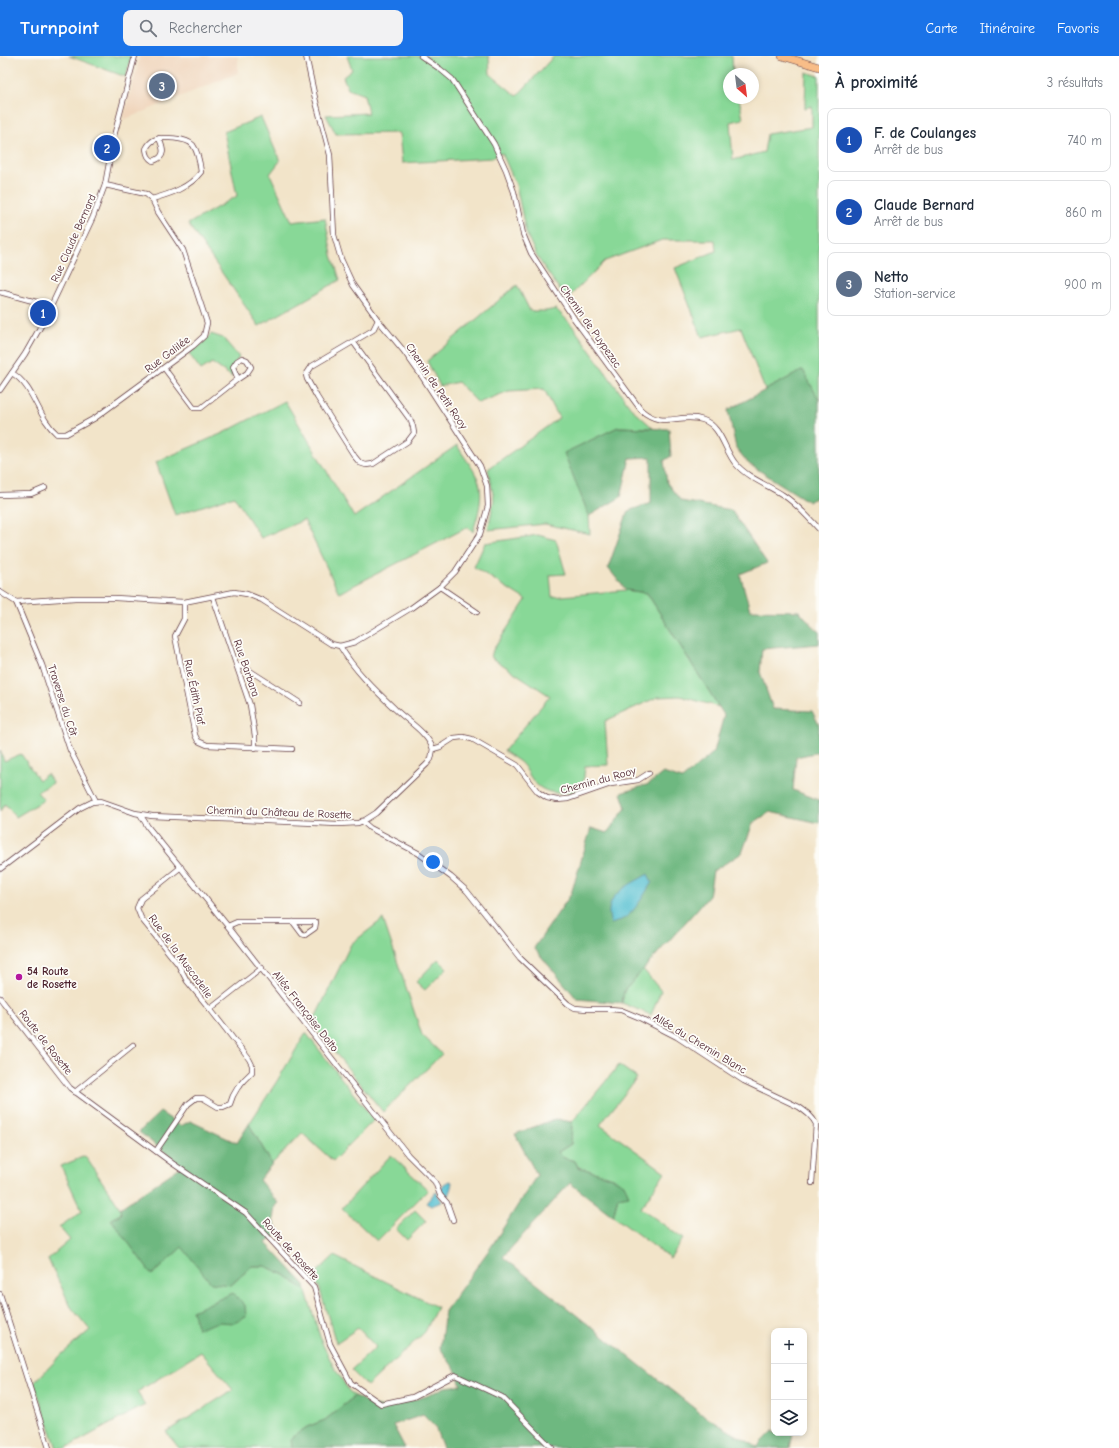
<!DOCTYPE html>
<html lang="fr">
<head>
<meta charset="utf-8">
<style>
  :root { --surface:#fff; --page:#f2f2f3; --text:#1f2937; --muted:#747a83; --line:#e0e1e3; --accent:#1a73e8 }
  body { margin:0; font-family:"Comic Neue",sans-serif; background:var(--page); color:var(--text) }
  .controls { position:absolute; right:12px; bottom:12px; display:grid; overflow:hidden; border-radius:8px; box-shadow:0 2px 6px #0003 }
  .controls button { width:36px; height:36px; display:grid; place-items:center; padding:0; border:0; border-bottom:1px solid var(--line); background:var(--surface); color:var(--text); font:20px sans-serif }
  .compass { position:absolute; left:723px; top:12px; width:36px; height:36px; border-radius:50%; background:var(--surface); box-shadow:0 2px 6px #0003; rotate:152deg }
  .you { position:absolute; left:433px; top:806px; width:14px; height:14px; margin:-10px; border:3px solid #fff; border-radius:50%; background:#1a73e8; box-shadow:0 0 0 6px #1a73e833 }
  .badge { display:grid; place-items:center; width:26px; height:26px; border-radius:50%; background:var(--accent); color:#fff; font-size:13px; font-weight:700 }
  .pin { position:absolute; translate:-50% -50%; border:2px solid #fff; box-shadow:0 1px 4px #0006 }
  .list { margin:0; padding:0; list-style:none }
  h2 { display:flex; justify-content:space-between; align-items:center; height:52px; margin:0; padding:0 16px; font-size:17px }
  h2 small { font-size:13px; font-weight:400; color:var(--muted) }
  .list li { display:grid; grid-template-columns:26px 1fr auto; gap:12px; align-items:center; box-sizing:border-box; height:64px; margin:0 8px 8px; padding:0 8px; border:1px solid var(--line); border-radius:8px }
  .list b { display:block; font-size:15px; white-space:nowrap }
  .list p { margin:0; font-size:13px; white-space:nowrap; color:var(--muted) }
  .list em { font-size:13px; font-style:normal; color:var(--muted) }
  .icon { flex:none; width:22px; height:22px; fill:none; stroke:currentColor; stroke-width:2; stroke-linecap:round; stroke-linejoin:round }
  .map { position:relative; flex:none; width:819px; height:1392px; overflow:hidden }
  header { display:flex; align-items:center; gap:24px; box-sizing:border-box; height:56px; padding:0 20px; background:var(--accent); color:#fff }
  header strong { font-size:19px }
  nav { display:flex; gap:22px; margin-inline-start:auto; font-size:14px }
  .search { width:280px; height:36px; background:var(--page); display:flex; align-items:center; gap:10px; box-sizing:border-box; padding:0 14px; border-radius:8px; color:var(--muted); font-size:15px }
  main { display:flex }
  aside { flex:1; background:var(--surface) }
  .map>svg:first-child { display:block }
  .built { fill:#f0d5bc }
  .green { fill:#88d897; stroke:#697c61 }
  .forest { fill:#6eb880; stroke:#5c6c56 }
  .water { fill:#55c0d1; stroke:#50707e }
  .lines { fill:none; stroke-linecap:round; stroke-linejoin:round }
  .street-casing { stroke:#633d43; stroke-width:6 }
  .primary-casing { stroke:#633d43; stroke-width:8 }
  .street { stroke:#fff; stroke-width:4.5 }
  .primary { stroke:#f8bd88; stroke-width:7 }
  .poi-dot { fill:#b5179e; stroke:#fdfcf7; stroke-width:1.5 }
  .labels { text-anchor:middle; stroke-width:3.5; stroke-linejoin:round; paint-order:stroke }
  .street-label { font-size:11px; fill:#4a1f2b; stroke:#fdfcf7 }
  .poi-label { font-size:11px; font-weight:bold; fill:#4a1f2b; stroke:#fdfcf7; text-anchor:start }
</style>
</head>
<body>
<header>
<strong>Turnpoint</strong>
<div class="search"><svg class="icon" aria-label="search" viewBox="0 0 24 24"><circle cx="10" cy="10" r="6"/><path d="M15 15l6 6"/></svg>Rechercher</div>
<nav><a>Carte</a><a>Itinéraire</a><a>Favoris</a></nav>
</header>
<main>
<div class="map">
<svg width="819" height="1392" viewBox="0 0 819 1392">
  <rect width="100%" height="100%" fill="#fdfcf7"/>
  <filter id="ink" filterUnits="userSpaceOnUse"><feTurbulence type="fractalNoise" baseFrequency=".025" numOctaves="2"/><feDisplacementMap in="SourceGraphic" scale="8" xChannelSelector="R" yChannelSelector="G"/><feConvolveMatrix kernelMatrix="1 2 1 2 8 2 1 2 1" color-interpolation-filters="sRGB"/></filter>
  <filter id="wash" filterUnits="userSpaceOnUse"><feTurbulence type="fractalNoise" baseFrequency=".012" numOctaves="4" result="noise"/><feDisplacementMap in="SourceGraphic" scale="16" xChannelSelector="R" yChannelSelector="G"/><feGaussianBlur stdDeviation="0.9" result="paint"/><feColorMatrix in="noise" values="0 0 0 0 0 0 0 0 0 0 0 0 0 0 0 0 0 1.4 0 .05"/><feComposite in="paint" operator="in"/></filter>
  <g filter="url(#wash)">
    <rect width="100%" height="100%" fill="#f2e4c9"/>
    <polygon class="built" points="140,0 238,0 238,17 123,64"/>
    <g class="green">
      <polygon points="69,0 131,0 126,21"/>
      <polygon points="347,0 489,0 490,18 517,40 554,0 732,0 733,18 729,18 729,42 739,42 743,63 730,66 733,104 764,96 767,78 812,71 812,50 805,52 806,16 819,20 819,344 803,315 765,334 741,272 702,281 675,212 716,195 715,184 662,184 605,205 568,242 564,240 537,201 526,177 516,129 502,97 492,102 402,107 399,77 336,78 326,59 368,57 364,39 348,33 343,21 352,14"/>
      <polygon points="261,61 280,105 270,118 292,166 325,162 332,199 340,224 259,270 188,168 237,140 224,76"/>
      <polygon points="517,229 530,255 546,255 556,253 571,268 632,353 653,372 618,371 565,397 589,460 590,478 545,468 488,474 494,443 488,413 559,362 544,333 509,335 478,347 458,326 440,330 427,305"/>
      <polygon points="211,278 223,282 239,301 234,308 232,321 212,307 201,314 189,298 204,286"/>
      <path d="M285,345L354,461L457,389C463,400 472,410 477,421C485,439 478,458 473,476L468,471L339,537L304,464L261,482L234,440L175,459L156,406L223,377Z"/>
      <path d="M538,479L556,484L566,518L550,519L552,541L626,534L647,537L719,651L680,640L658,641L605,665L608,709L585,710L583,731C568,740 546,740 534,726C529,720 526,711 520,706C515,702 509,699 504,695L550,640L491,601L493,594L526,544L474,511L485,487Z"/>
      <polygon points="0,694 4,705 21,698 39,724 47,718 53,727 37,736 44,744 16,761 5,748 0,755"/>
      <polygon points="383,863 422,979 442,998 383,1056 312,968 351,888"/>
      <polygon points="438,903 447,912 425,934 416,926"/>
      <polygon points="643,913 661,935 651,959 622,947 624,935"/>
      <polygon points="306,977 374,1064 333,1105 302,1077 272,1108 249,1068 277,1025"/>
      <polygon points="619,1009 637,1022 600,1069 665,1116 641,1152 683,1183 670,1202 613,1160 618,1141 613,1122 578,1111 575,1105 564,1102 558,1096 571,1088 572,1066"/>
      <polygon points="391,1099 428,1134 377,1185 342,1152"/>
      <polygon points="85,1100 120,1152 121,1158 111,1163 152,1218 182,1191 231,1229 252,1210 265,1210 285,1219 306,1235 322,1287 334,1311 349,1335 355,1340 325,1364 307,1371 291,1382 292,1392 179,1392 166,1376 233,1334 201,1296 137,1336 145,1349 66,1392 57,1392 34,1327 61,1299 90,1274 71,1251 48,1203 70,1184 59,1171 82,1155 61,1110"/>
      <polygon points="415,1154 426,1165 407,1184 396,1173"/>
      <polygon points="334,1200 437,1251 425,1276 367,1330 351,1314 376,1291 358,1272 336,1287 319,1231 312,1221"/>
    </g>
    <g class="forest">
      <polygon points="803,314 819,344 819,439 809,446 749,408 736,392 728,354"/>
      <polygon points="618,371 669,373 671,400 664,405 667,427 681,445 731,454 767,507 740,518 750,554 799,555 819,576 819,588 762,593 760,616 773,653 812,655 819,669 819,696 796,701 793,734 819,744 819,767 770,756 753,767 742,797 713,815 709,840 624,935 622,947 577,943 534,892 571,838 591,772 607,777 626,752 621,737 649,728 663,717 682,723 714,696 724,659 647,537 626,534 608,512 628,455 651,447 651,401 630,402 621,441 589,460 564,397"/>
      <polygon points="160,1056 181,1070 190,1065 237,1087 249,1068 272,1108 259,1124 278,1147 275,1150 273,1164 279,1176 266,1187 305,1229 306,1235 285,1219 265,1210 252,1210 231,1229 211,1227 182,1191 152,1219 111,1163 121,1158 120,1152 182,1110 139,1076"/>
      <polygon points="555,1063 572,1066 571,1088 558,1096 564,1102 575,1105 578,1111 613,1122 624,1128 629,1139 618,1141 613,1160 570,1127 503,1201 704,1360 757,1391 774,1374 774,1377 793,1377 790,1392 443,1392 435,1371 423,1359 393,1369 405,1392 292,1392 291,1382 307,1371 325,1364 355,1340 374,1350 386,1352 427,1340 445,1331 461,1329 456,1315 440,1292 445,1255 491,1191 537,1119 515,1078"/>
      <polygon points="233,1237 245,1249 246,1261 234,1267 218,1266 198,1273 192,1255"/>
    </g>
    <g class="water">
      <path d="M648,818L652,826C640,845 633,862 611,868C601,839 628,830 648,818Z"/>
      <path d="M449,1125L452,1126C451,1133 450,1137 446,1142L441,1133L444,1128Z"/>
      <polygon points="436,1135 442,1146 431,1150 426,1147"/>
    </g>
  </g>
  <g filter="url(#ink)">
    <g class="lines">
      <defs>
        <g id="street">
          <path d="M421,0L440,13L452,23L494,88L506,114L514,136L523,178L531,197L575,264L641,354C664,374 680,356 703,364C721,370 724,393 735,407C747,422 768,429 783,439C797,448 808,461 819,473"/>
          <path d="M152,143C170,138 189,132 201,116C200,108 198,96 193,89C187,82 162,80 154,84C150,86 148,89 146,93C147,99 148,102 153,105C167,101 163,92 159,82"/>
          <polyline points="0,236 51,250"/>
          <polyline points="354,287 411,365 413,371 414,377 408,385 373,408 366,409 360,407 355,401 317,341 307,323 306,319 312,310 373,274 378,264"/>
          <polyline points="164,312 194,352 201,352 238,323 247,317 251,311 247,304 242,302 237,305 233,311 238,323"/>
          <path d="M12,317C35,331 37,361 57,378H66L95,362L193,290L204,280L207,267L183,194L158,156L152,143L146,138L105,129"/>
          <polyline points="0,334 25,298 46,261 93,161 105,129 114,80 135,0"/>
          <polyline points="0,439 31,438 45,432"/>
          <polyline points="440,531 477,556"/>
          <polyline points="0,536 16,546"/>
          <polyline points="213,541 250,649 255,680 255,692"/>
          <polyline points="16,546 75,542 115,542 184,546 234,536 247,538 262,544 331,588 340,590 355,586 411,552 440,531 455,516 480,478 488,450 487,430 480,410 423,322 403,294 378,264 353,229 341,203 334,179 330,99 315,42 306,0"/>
          <polyline points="16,546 42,609 70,694 96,745"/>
          <polyline points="184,546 184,563 175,580 195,679 198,685 207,689 292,693"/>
          <polyline points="236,609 247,613 300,647"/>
          <polyline points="433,693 440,691 454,682 463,681 472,683 517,709 538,736 547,742 557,744 568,743 611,728 638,724 649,717"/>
          <polyline points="140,758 148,771 230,873 408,1099 435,1126 440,1139 447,1147 453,1164"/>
          <path d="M362,765L370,772L418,797L451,821L467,835L520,902L568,948L575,952L587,953H610L621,954L638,961L677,981L744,1025L799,1051C806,1056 812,1060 816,1068L812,1127"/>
          <polyline points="181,811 141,843 137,852 141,862 178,908 187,925 210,953 262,912"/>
          <path d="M0,813L80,752L92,746L101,745L135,757L152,760L338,768L358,767L365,764L376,757L427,708L431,703L433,693C427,676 407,665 395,653C375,634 354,614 340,590"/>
          <polyline points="228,870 237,866 316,866 315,872 305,879 302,878 293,866"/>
          <polyline points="0,942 70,1032 172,1107 246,1157 314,1231 330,1288 351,1327 381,1348 413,1341 455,1319 502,1341 552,1392"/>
          <polyline points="75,1036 133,989"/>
          <path d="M156,1095L188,1048L196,1042H203L218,1051H223L230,1048C233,1036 243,1024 252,1016V1009L249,1003L210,953"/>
          <polyline points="0,1238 49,1392"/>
        </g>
        <polyline id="primary" points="782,0 819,11"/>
      </defs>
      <use href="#street" class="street-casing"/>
      <use href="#primary" class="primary-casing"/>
      <use href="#street" class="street"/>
      <use href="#primary" class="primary"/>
    </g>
  </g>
  <circle class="poi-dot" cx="19" cy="921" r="4"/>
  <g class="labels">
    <g class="street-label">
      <text transform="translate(73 182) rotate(-66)" y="4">Rue Claude Bernard</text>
      <text transform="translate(591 270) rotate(55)" y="4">Chemin de Puypezac</text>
      <text transform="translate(167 298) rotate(-37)" y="4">Rue Galilée</text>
      <text transform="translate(437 330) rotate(56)" y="4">Chemin de Petit Rooy</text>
      <text transform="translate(247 612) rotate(71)" y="4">Rue Barbara</text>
      <text transform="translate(195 636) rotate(78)" y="4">Rue Édith Piaf</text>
      <text transform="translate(63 644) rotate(72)" y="4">Traverse du Côt</text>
      <text transform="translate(598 724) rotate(-15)" y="4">Chemin du Rooy</text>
      <text transform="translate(279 756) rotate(2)" y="4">Chemin du Château de Rosette</text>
      <text transform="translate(181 900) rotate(54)" y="4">Rue de la Muscadelle</text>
      <text transform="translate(306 955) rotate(52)" y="4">Allée Françoise Dolto</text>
      <text transform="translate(46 986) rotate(52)" y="4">Route de Rosette</text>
      <text transform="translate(700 987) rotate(31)" y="4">Allée du Chemin Blanc</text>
      <text transform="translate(291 1193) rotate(48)" y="4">Route de Rosette</text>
    </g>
    <g class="poi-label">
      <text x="27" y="919">54 Route<tspan x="27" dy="13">de Rosette</tspan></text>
    </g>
  </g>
</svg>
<div class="controls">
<button>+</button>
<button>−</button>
<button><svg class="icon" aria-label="layers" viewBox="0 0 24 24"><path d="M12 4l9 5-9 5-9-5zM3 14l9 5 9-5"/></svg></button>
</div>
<svg class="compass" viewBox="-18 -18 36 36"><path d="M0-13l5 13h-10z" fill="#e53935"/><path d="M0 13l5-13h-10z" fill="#747a83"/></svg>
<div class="you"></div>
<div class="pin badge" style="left:43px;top:257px;background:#1a4fb4">1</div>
<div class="pin badge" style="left:107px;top:92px;background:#1a4fb4">2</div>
<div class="pin badge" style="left:162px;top:30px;background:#5c6f8a">3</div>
</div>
<aside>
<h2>À proximité<small>3 résultats</small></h2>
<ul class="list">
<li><span class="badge" style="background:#1a4fb4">1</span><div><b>F. de Coulanges</b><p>Arrêt de bus</p></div><em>740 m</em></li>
<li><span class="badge" style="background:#1a4fb4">2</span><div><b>Claude Bernard</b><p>Arrêt de bus</p></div><em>860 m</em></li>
<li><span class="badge" style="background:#5c6f8a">3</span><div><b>Netto</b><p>Station-service</p></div><em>900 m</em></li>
</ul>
</aside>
</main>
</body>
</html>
